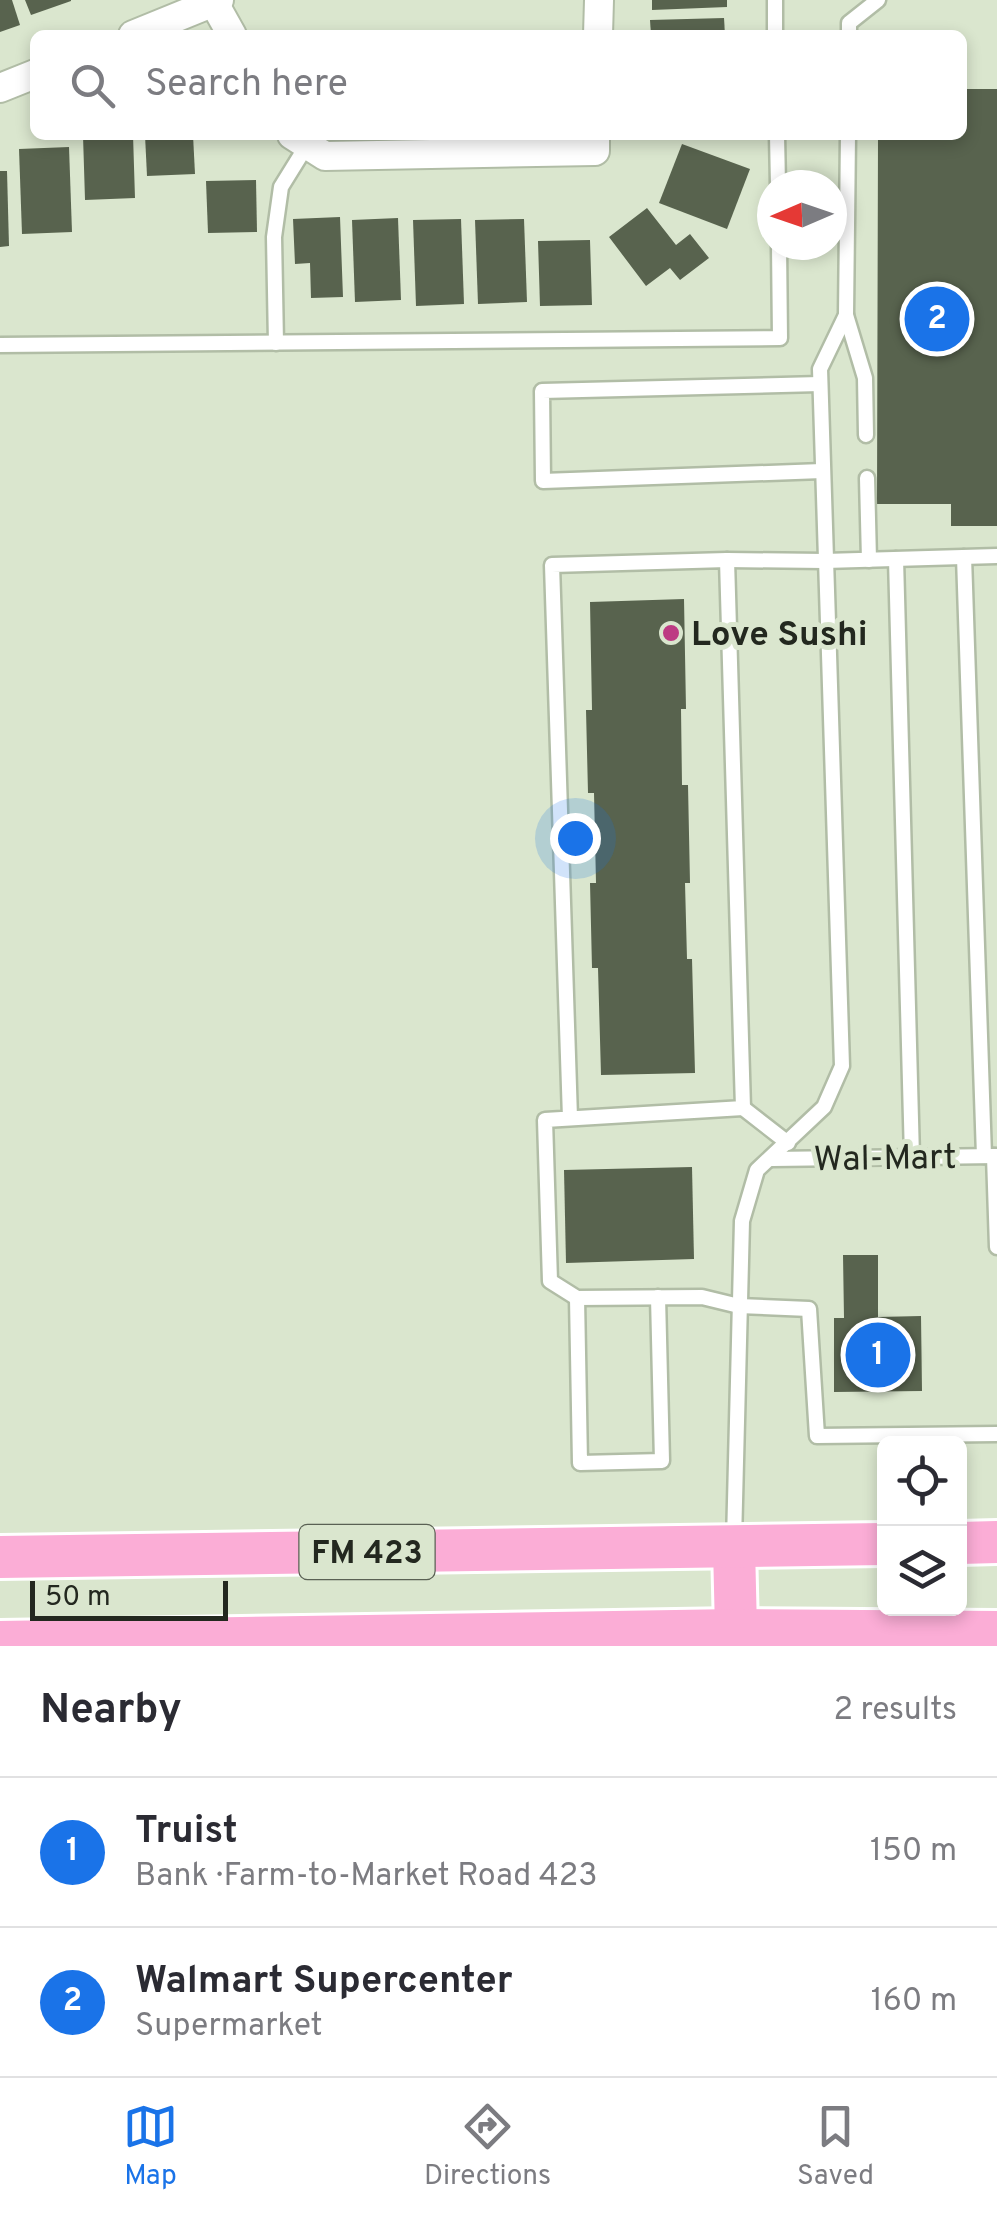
<!DOCTYPE html>
<html lang="en">
<head>
<meta charset="utf-8">
<style>
  :root { --surface:#fff; --page:#f7f7f7; --text:#2b2b33; --muted:#7c7c81; --line:#e1e1e2; --accent:#1a73e8 }
  body { margin:0; font-family:Overpass,sans-serif; background:var(--page); color:var(--text) }
  .controls { position:absolute; right:30px; bottom:30px; display:grid; overflow:hidden; border-radius:15px; box-shadow:0 5px 15px #0003 }
  .controls button { width:90px; height:90px; display:grid; place-items:center; padding:0; border:0; border-bottom:2px solid var(--line); background:var(--surface); color:var(--text); font:50px sans-serif }
  .compass { position:absolute; left:757px; top:170px; width:90px; height:90px; border-radius:50%; background:var(--surface); box-shadow:0 5px 15px #0003; rotate:268deg }
  .scale { position:absolute; left:30px; bottom:25px; width:198px; box-sizing:border-box; padding-left:10px; border:5px solid #23281f; border-top:0; font-size:28px; line-height:35px; white-space:nowrap; color:#23281f; -webkit-text-stroke:8px #dae6ce; paint-order:stroke }
  .you { position:absolute; left:575px; top:838px; width:35px; height:35px; margin:-25px; border:8px solid #fff; border-radius:50%; background:#1a73e8; box-shadow:0 0 0 15px #1a73e833 }
  .badge { display:grid; place-items:center; width:65px; height:65px; border-radius:50%; background:var(--accent); color:#fff; font-size:32px; font-weight:700 }
  .pin { position:absolute; translate:-50% -50%; border:5px solid #fff; box-shadow:0 2px 10px #0006 }
  .list { margin:0; padding:0; list-style:none }
  h2 { display:flex; justify-content:space-between; align-items:center; height:130px; margin:0; padding:0 40px; font-size:42px }
  h2 small { font-size:32px; font-weight:400; color:var(--muted) }
  .list li { display:grid; grid-template-columns:65px 1fr auto; gap:30px; align-items:center; box-sizing:border-box; height:150px; padding:0 40px; border-top:2px solid var(--line) }
  .list b { display:block; font-size:38px; white-space:nowrap }
  .list p { margin:0; font-size:32px; white-space:nowrap; color:var(--muted) }
  .list em { font-size:32px; font-style:normal; color:var(--muted) }
  .icon { flex:none; width:55px; height:55px; fill:none; stroke:currentColor; stroke-width:2; stroke-linecap:round; stroke-linejoin:round }
  .map { position:relative; flex:none; width:997px; height:1646px; overflow:hidden }
  .search { position:absolute; background:var(--surface); box-shadow:0 5px 15px #0003; left:30px; right:30px; top:30px; height:110px; display:flex; align-items:center; gap:25px; box-sizing:border-box; padding:0 35px; border-radius:15px; color:var(--muted); font-size:38px }
  .sheet { height:430px; background:var(--surface) }
  nav { display:flex; justify-content:space-around; align-items:center; box-sizing:border-box; height:140px; border-top:2px solid var(--line); background:var(--surface); font-size:28px; color:var(--muted) }
  nav a { display:grid; justify-items:center; gap:5px }
  nav .on { color:var(--accent) }
  .map>svg:first-child { display:block }
  .building { fill:#58634e }
  .lines { fill:none; stroke-linecap:round; stroke-linejoin:round }
  .service-casing { stroke:#b1bda6; stroke-width:19 }
  .minor-casing { stroke:#b1bda6; stroke-width:32 }
  .primary-casing { stroke:#fff; stroke-width:48 }
  .service { stroke:#fff; stroke-width:14 }
  .minor { stroke:#fff; stroke-width:28 }
  .primary { stroke:#fbadd6; stroke-width:42 }
  .poi-dot { fill:#bd3b83; stroke:#dae6ce; stroke-width:4 }
  .labels { text-anchor:middle; stroke-width:10; stroke-linejoin:round; paint-order:stroke }
  .shield { fill:#dae6ce; stroke:#5a6154; stroke-width:2.5 }
  .shield-label { font-size:32px; font-weight:bold; fill:#23281f }
  .poi-label { font-size:35px; font-weight:bold; fill:#23281f; stroke:#dae6ce; text-anchor:start }
  .street-label { font-size:35px; fill:#23281f; stroke:#dae6ce }
</style>
</head>
<body>
<div class="map">
<svg width="997" height="1646" viewBox="0 0 997 1646">
  <rect width="100%" height="100%" fill="#dae6ce"/>
  <g class="building">
    <polygon points="0,0 12,0 20,25 0,32"/>
    <polygon points="25,0 71,0 71,1 31,15"/>
    <polygon points="652,0 727,0 727,7 652,10"/>
    <polygon points="724,18 725,35 651,35 650,20"/>
    <polygon points="962,89 997,89 997,526 951,526 951,504 877,504 878,135 962,135"/>
    <polygon points="83,135 133,135 135,198 85,200"/>
    <polygon points="145,135 193,135 195,174 147,176"/>
    <polygon points="682,144 750,169 727,229 659,203"/>
    <polygon points="69,147 72,232 22,234 19,149"/>
    <polygon points="0,171 7,171 9,246 0,247"/>
    <polygon points="256,180 257,232 208,233 206,181"/>
    <polygon points="647,208 676,245 690,234 709,258 680,280 670,268 646,286 609,237"/>
    <polygon points="340,217 343,297 311,298 310,263 295,264 293,219"/>
    <polygon points="398,218 401,300 355,302 352,220"/>
    <polygon points="461,219 464,304 416,306 413,220"/>
    <polygon points="524,219 527,302 478,304 475,220"/>
    <polygon points="590,240 592,305 540,306 538,241"/>
    <polygon points="684,599 686,709 681,709 682,785 688,785 690,883 685,883 687,959 692,959 695,1073 601,1075 598,968 592,968 590,883 596,883 594,793 588,793 586,710 592,710 590,602"/>
    <polygon points="692,1167 694,1259 566,1263 564,1170"/>
    <polygon points="843,1255 878,1255 878,1317 921,1316 922,1391 834,1392 834,1318 844,1318"/>
  </g>
  <g class="lines">
    <defs>
      <g id="service">
        <polyline points="775,0 775,35"/>
        <polyline points="849,35 849,23 878,0"/>
        <polyline points="777,135 778,185"/>
        <polyline points="846,315 865,378 866,435"/>
        <polyline points="276,343 274,237 281,187 307,145"/>
        <polyline points="0,345 780,338 779,245"/>
        <polyline points="820,384 542,391 543,481 822,471"/>
        <polyline points="867,478 869,560"/>
        <polyline points="964,557 984,1156"/>
        <polyline points="896,559 912,1157"/>
        <polyline points="727,560 825,561 997,556"/>
        <polyline points="743,1108 788,1143"/>
        <polyline points="570,1118 552,565 727,560 743,1108 545,1120 550,1281 577,1298 702,1297 739,1306 809,1309 817,1436 997,1434"/>
        <polyline points="994,1156 997,1247"/>
        <polyline points="772,1159 997,1156"/>
        <polyline points="577,1298 580,1463 662,1461 658,1297"/>
        <polyline points="734,1542 742,1221 757,1170 824,1107 842,1066 820,369 846,315 848,135"/>
      </g>
      <g id="minor">
        <polyline points="214,3 232,35"/>
        <polyline points="133,35 219,0"/>
        <polyline points="598,35 599,0"/>
        <polyline points="0,88 35,74"/>
        <polyline points="292,135 325,156 595,151 595,135"/>
      </g>
      <g id="primary">
        <polyline points="960,1543 997,1542"/>
        <polyline points="734,1547 736,1630"/>
        <polyline points="0,1557 884,1544"/>
        <polyline points="0,1642 736,1630 997,1632"/>
      </g>
    </defs>
    <use href="#service" class="service-casing"/>
    <use href="#minor" class="minor-casing"/>
    <use href="#primary" class="primary-casing"/>
    <use href="#service" class="service"/>
    <use href="#minor" class="minor"/>
    <use href="#primary" class="primary"/>
  </g>
  <circle class="poi-dot" cx="671" cy="633" r="10"/>
  <g class="labels">
    <rect class="shield" x="299.5" y="1525" width="135" height="54" rx="8"/>
    <g class="shield-label">
      <text x="367" y="1563">FM 423</text>
    </g>
    <g class="poi-label">
      <text x="691" y="645">Love Sushi</text>
    </g>
    <g class="street-label">
      <text transform="translate(885 1157) rotate(-1)" y="12">Wal-Mart</text>
    </g>
  </g>
</svg>
<div class="controls">
<button><svg class="icon" aria-label="locate" viewBox="0 0 24 24"><circle cx="12" cy="12" r="6"/><path d="M12 2v4M12 18v4M2 12h4M18 12h4"/></svg></button>
<button><svg class="icon" aria-label="layers" viewBox="0 0 24 24"><path d="M12 4l9 5-9 5-9-5zM3 14l9 5 9-5"/></svg></button>
</div>
<svg class="compass" viewBox="-18 -18 36 36"><path d="M0-13l5 13h-10z" fill="#e53935"/><path d="M0 13l5-13h-10z" fill="#7c7c81"/></svg>
<div class="scale">50 m</div>
<div class="you"></div>
<div class="pin badge" style="left:878px;top:1355px">1</div>
<div class="pin badge" style="left:937px;top:319px">2</div>
<div class="search"><svg class="icon" aria-label="search" viewBox="0 0 24 24"><circle cx="10" cy="10" r="6"/><path d="M15 15l6 6"/></svg>Search here</div>
</div>
<section class="sheet">
<h2>Nearby<small>2 results</small></h2>
<ul class="list">
<li><span class="badge">1</span><div><b>Truist</b><p>Bank · Farm-to-Market Road 423</p></div><em>150 m</em></li>
<li><span class="badge">2</span><div><b>Walmart Supercenter</b><p>Supermarket</p></div><em>160 m</em></li>
</ul>
</section>
<nav>
<a class="on"><svg class="icon" aria-label="map" viewBox="0 0 24 24"><path d="M3 6l6-2 6 2 6-2v14l-6 2-6-2-6 2zM9 4v14M15 6v14"/></svg>Map</a>
<a><svg class="icon" aria-label="directions" viewBox="0 0 24 24"><path d="M12 3l9 9-9 9-9-9zM9 14v-3h6M13 9l2 2-2 2"/></svg>Directions</a>
<a><svg class="icon" aria-label="saved" viewBox="0 0 24 24"><path d="M7 4h10v16l-5-4-5 4z"/></svg>Saved</a>
</nav>
</body>
</html>
